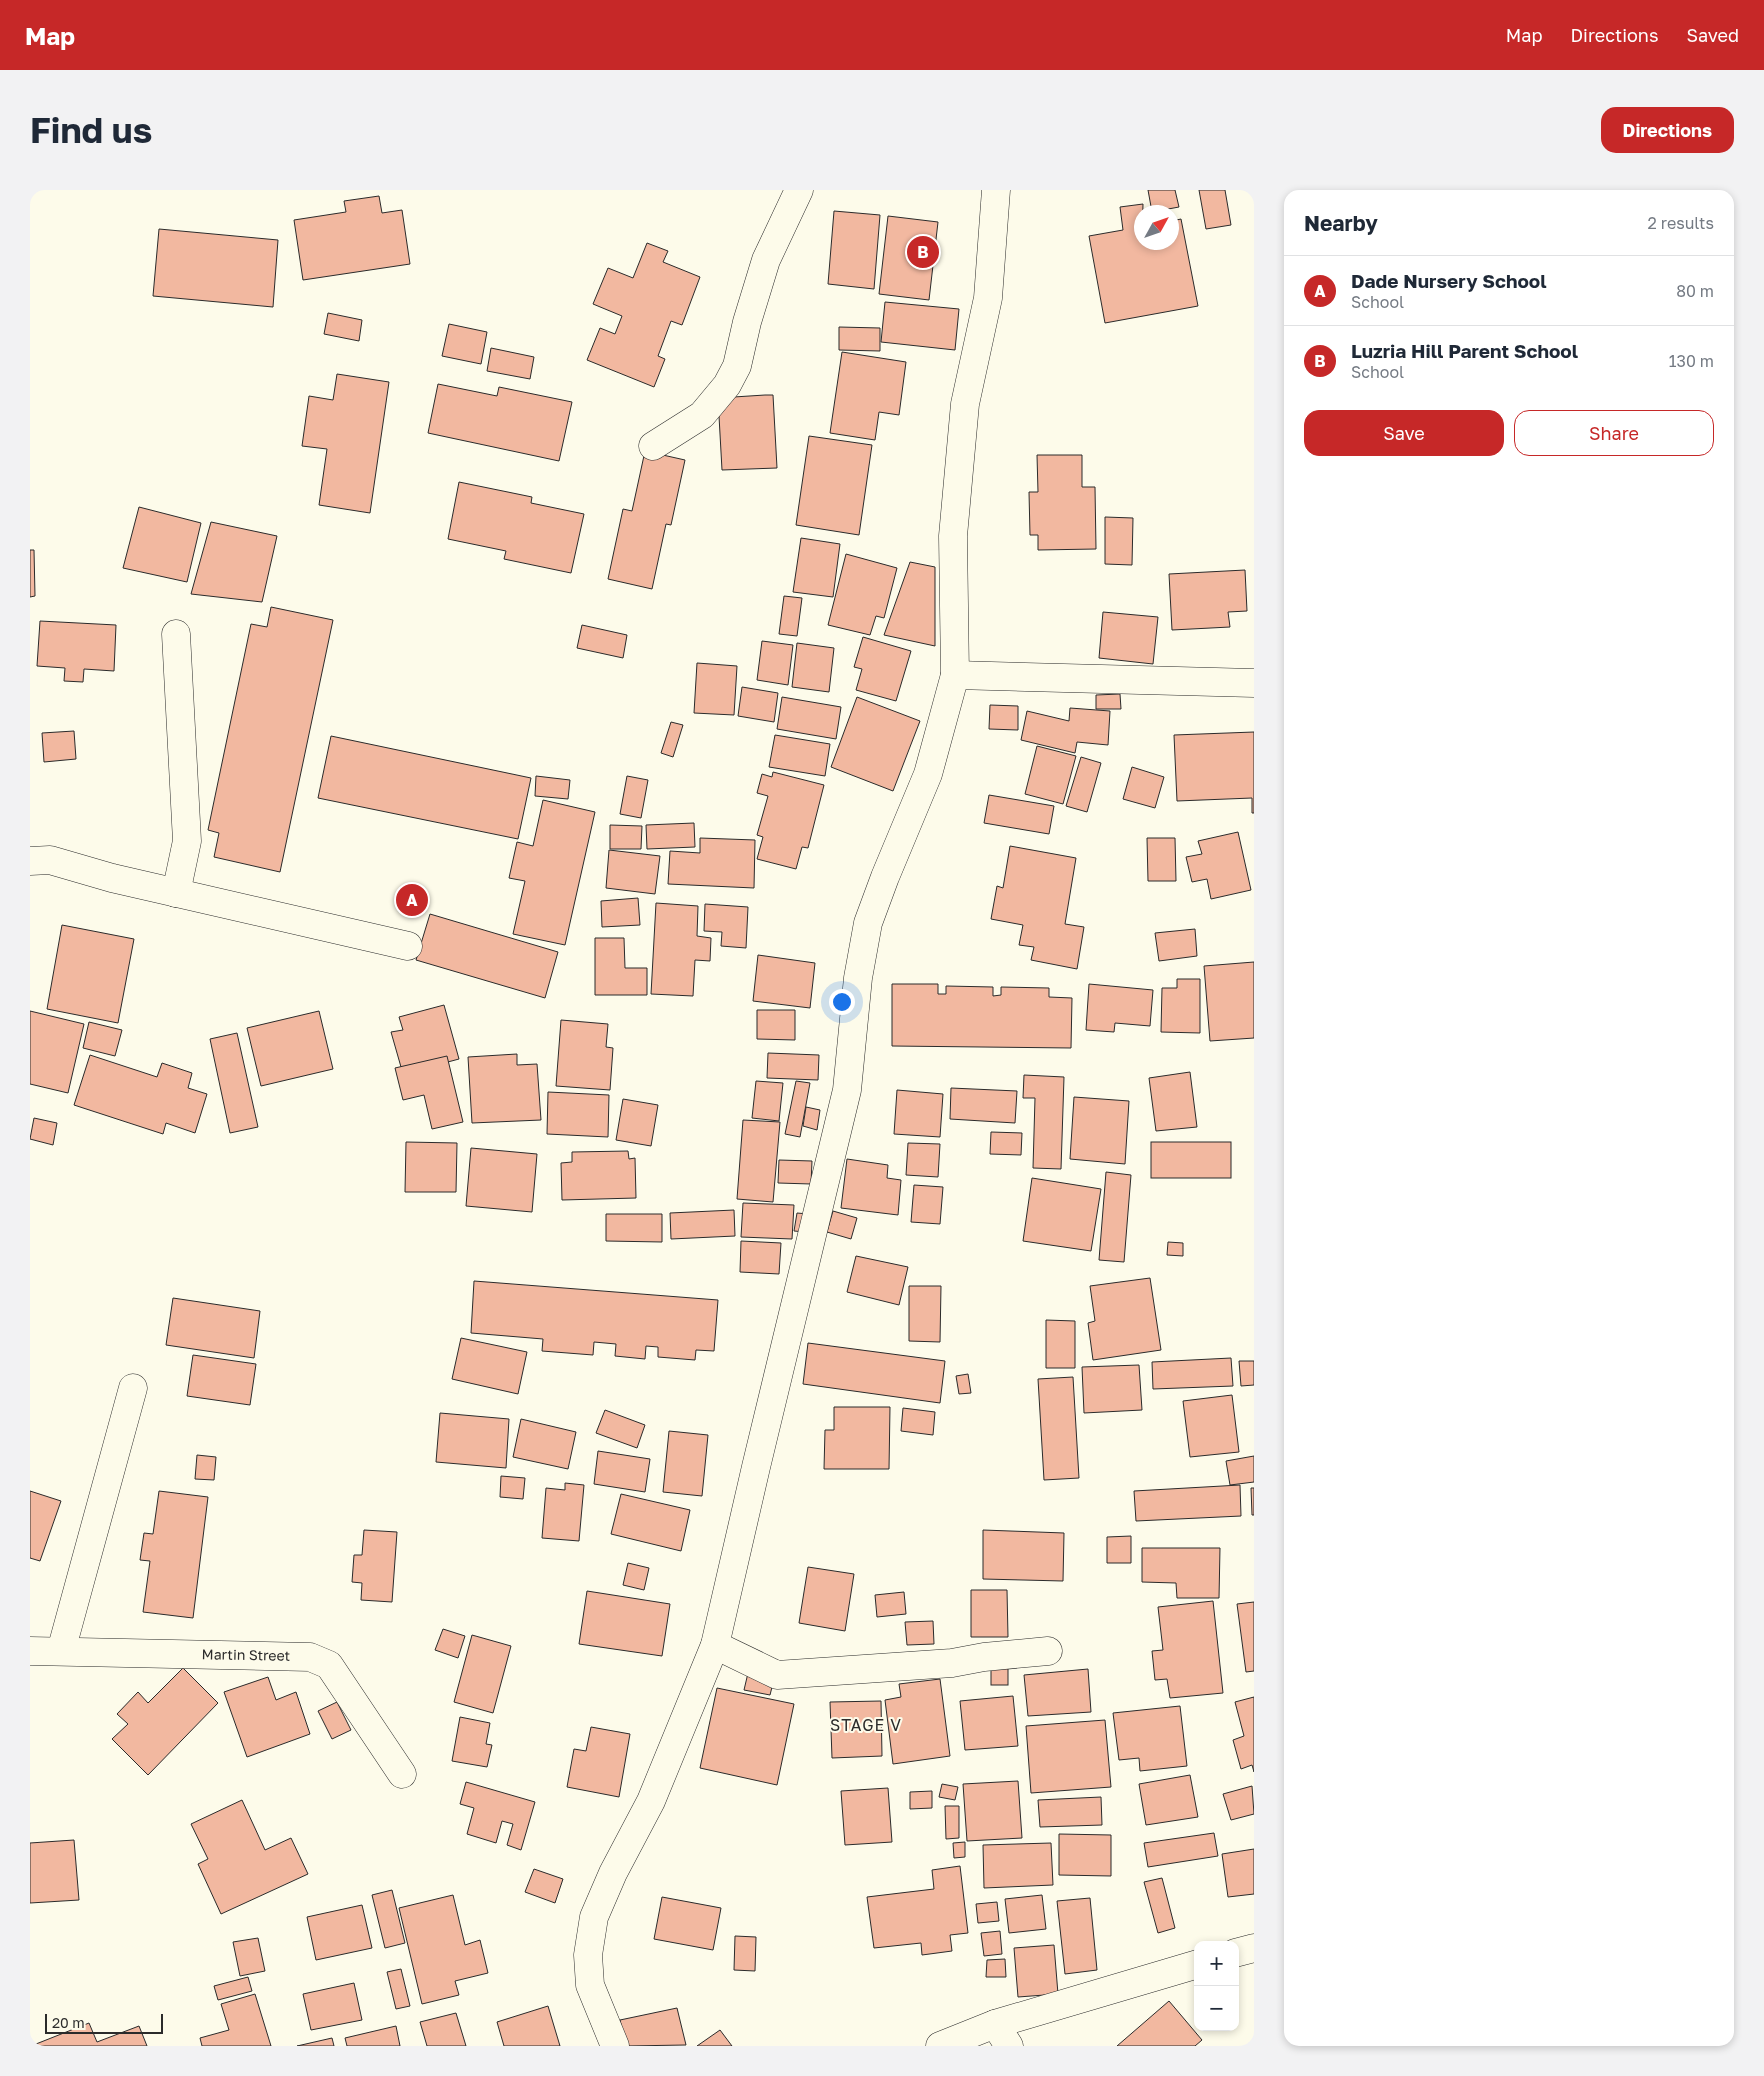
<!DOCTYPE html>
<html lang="en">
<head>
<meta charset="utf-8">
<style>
  :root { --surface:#fff; --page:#f2f2f3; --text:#1f2937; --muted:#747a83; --line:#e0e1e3; --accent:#c62828 }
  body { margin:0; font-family:"Golos Text",sans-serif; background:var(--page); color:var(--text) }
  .controls { position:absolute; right:15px; bottom:15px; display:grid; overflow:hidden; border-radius:10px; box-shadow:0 2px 8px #0003 }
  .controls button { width:45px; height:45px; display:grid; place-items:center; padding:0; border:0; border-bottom:1px solid var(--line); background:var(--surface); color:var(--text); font:25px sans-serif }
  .compass { position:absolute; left:1104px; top:15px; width:45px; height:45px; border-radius:50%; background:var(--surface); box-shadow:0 2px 8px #0003; rotate:50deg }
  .scale { position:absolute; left:15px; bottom:12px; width:118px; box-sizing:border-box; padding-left:5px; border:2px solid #2b2b2b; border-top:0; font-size:14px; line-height:18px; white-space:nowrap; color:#2b2b2b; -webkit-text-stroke:4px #fdfbea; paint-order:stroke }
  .you { position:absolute; left:811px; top:811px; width:18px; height:18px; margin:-12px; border:4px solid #fff; border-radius:50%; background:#1a73e8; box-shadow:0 0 0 8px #1a73e833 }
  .badge { display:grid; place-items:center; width:32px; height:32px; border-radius:50%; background:var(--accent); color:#fff; font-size:16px; font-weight:700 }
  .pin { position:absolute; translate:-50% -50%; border:2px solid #fff; box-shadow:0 1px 5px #0006 }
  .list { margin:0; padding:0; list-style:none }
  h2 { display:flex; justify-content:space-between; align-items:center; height:65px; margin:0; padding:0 20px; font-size:21px }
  h2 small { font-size:16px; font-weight:400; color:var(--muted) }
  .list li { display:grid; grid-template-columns:32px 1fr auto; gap:15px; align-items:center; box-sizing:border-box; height:70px; padding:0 20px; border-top:1px solid var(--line) }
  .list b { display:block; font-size:19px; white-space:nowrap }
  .list p { margin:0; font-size:16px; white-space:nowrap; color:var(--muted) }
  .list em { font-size:16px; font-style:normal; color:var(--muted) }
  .actions { display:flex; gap:10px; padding:15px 20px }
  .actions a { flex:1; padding:11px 0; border:1px solid var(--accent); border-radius:15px; text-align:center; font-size:18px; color:var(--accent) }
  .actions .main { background:var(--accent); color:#fff }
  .map { position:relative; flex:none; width:1224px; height:1856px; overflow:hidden; border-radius:15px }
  header { display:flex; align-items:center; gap:30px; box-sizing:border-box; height:70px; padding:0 25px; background:var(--accent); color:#fff }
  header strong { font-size:24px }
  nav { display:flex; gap:28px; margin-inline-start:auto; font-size:18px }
  .intro { display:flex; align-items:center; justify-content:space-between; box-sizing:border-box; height:120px; padding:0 30px }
  h1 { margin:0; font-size:35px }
  .button { padding:12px 22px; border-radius:15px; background:var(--accent); color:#fff; font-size:18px; font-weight:700 }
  main { display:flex; gap:30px; padding:0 30px }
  aside { flex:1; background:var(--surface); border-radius:15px; box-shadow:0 2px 8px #0003 }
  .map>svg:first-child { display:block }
  .building { fill:#f2b8a0; stroke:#2b2b2b }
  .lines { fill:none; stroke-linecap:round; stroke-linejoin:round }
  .minor-casing { stroke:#2b2b2b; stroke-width:29 }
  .minor { stroke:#fdfbea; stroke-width:28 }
  .fence { stroke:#2b2b2b; stroke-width:1; stroke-dasharray:6 2.5; stroke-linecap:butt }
  .labels { text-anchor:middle; stroke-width:4; stroke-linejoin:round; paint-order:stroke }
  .street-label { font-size:14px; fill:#2b2b2b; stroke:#fdfbea }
  .quarter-label { font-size:16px; letter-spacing:1px; fill:#2b2b2b; stroke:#fdfbea }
</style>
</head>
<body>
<header>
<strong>Map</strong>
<nav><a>Map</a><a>Directions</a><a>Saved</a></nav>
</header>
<div class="intro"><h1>Find us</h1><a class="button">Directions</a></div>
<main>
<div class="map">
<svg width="1224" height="1856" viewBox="0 0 1224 1856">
  <rect width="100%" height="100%" fill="#fdfbea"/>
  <g class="building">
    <polygon points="1118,0 1145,0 1149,17 1122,22"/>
    <polygon points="1169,0 1195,0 1201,35 1176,39"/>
    <polygon points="349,6 352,23 372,20 380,74 273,90 264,30 316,22 314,11"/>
    <polygon points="1113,14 1112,52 1142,52 1142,31 1151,29 1168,116 1075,133 1059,46 1093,40 1090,17"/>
    <polygon points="804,21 850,25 844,99 798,94"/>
    <polygon points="858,26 908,32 899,110 849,104"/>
    <polygon points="129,39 248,50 243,117 123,106"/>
    <polygon points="617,53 638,61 633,72 670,87 652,135 641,131 628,166 635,169 624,197 557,170 570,138 585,144 592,126 563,114 578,78 603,88"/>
    <polygon points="855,112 929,119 925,160 851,152"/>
    <polygon points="298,123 332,130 329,151 294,144"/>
    <polygon points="419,134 457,142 451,174 412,166"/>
    <polygon points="809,137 850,138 850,161 809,160"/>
    <polygon points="461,158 504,167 500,189 457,181"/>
    <polygon points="812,162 876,172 869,225 849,222 845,250 800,243"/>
    <polygon points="307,184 359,192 340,323 289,315 297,259 272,256 279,206 303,210"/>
    <polygon points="408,194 467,206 469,197 542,212 529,271 398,243"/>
    <polygon points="735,205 743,205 747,278 692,280 688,208"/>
    <polygon points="779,246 842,255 829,345 766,335"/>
    <polygon points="615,261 655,270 641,335 636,334 622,399 578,389 593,319 602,321"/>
    <polygon points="1007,265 1052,265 1052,297 1065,297 1066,359 1008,360 1008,345 1000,345 999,302 1008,302"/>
    <polygon points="429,292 502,307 501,313 554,324 541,383 474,369 476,361 418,349"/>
    <polygon points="109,317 171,333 157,392 93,378"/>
    <polygon points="1075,327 1103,328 1102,375 1075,374"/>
    <polygon points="181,332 247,346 232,412 161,404"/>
    <polygon points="771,348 810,354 803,407 763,402"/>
    <polygon points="0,360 4,360 5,406 0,407"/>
    <polygon points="816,364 867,378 854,428 846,426 840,445 798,435"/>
    <polygon points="880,372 905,377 905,456 854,445"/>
    <polygon points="1215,380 1217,421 1198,422 1200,437 1142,440 1139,384"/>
    <polygon points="754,406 772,408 767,446 749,444"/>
    <polygon points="241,417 303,430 250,682 184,667 189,643 178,640 221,434 237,437"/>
    <polygon points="1073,422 1128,427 1123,474 1069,468"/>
    <polygon points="10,431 86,435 84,481 54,479 53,492 34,491 35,478 7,476"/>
    <polygon points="552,435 597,445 593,468 547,458"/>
    <polygon points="833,447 881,461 866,511 826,500 832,479 824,477"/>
    <polygon points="732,451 763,455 758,495 727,490"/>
    <polygon points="767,453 804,458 799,502 762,497"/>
    <polygon points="667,473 707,476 704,525 664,523"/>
    <polygon points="712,497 748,503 744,532 708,526"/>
    <polygon points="1090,504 1091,519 1066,519 1066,505"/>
    <polygon points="752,507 811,517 806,549 747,539"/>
    <polygon points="827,507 890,531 863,601 801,577"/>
    <polygon points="960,515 988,516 988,540 959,539"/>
    <polygon points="1040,518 1080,521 1078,555 1047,552 1045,563 991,550 997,521 1039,531"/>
    <polygon points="641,532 653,535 643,567 631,563"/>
    <polygon points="44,541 46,569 14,572 12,543"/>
    <polygon points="1224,542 1224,623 1222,623 1222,608 1147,611 1144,545"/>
    <polygon points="745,545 800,554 795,586 739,577"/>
    <polygon points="301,546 501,588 488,649 288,608"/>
    <polygon points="1007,556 1046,566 1033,614 995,604"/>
    <polygon points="1051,567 1071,573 1057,622 1036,616"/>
    <polygon points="1102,577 1134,587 1125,618 1093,609"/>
    <polygon points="743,582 794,595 778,658 772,657 766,679 727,669 733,647 727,645 738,606 727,603 732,584 742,587"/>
    <polygon points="506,586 540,590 538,609 505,606"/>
    <polygon points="597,586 618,590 611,628 590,624"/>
    <polygon points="959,605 1024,616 1019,644 954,633"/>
    <polygon points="513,610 565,622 535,755 483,744 495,691 479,688 487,652 503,656"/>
    <polygon points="664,633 665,657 617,659 616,635"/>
    <polygon points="580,635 612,636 611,659 580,659"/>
    <polygon points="1208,642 1221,700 1181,709 1177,689 1162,692 1156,667 1172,664 1168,651"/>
    <polygon points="670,648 725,650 724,698 638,694 640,661 670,663"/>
    <polygon points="1117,648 1145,648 1146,691 1118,691"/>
    <polygon points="980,656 1046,668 1035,734 1054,737 1047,779 1001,770 1004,757 989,755 993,735 961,729 967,696 973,698"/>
    <polygon points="579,660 630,666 625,704 576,698"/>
    <polygon points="608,708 610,735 572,737 571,711"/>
    <polygon points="626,713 668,716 667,746 681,748 680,771 665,770 663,806 621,804"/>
    <polygon points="675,714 718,717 716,758 691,756 692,742 674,741"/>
    <polygon points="400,724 528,762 515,808 386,770"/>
    <polygon points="32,735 104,749 88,833 17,819"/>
    <polygon points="1165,739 1167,766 1129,771 1125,743"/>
    <polygon points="565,748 594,748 595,778 617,778 617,805 565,805"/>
    <polygon points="728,765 785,773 780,818 723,811"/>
    <polygon points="1224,772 1224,848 1180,851 1174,776"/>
    <polygon points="1147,789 1170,789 1170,843 1131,842 1132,798 1147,798"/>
    <polygon points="862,794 908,794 908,804 916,804 916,796 963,797 963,806 971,805 971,797 1019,798 1019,807 1042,808 1041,858 862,856"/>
    <polygon points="1059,794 1123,800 1120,836 1085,833 1084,842 1056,840"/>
    <polygon points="414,815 429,869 373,884 361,842 373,840 369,827"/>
    <polygon points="727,820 765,820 765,850 727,849"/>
    <polygon points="0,821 54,834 38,903 0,894"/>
    <polygon points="289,821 303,879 231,896 217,838"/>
    <polygon points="531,830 578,834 576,857 583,858 580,900 526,896"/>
    <polygon points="59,832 92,840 85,866 53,858"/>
    <polygon points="207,843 228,937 200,943 180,849"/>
    <polygon points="738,863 789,865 788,890 737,888"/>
    <polygon points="487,864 487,875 507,874 511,930 442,933 438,867"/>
    <polygon points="60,865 127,887 132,873 162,883 158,898 177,904 165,943 136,933 133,944 44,915"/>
    <polygon points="417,866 433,932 402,939 394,905 373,910 365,878"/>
    <polygon points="1160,882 1167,937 1126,941 1119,888"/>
    <polygon points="994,885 1034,887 1031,979 1003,978 1005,908 993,908"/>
    <polygon points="726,891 753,893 749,931 722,928"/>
    <polygon points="766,891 780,893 770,947 755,944"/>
    <polygon points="921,898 987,901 985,933 920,929"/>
    <polygon points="867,900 913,904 910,947 864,944"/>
    <polygon points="518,902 579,905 578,947 517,944"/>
    <polygon points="1044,907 1099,911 1095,974 1040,969"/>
    <polygon points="593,909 628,915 621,956 586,950"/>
    <polygon points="776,917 790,920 787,940 773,936"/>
    <polygon points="4,928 27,933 23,955 0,949"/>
    <polygon points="713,930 750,932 743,1012 707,1009"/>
    <polygon points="961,942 992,943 991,965 960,964"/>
    <polygon points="376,952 427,953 426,1002 375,1002"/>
    <rect x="1121" y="952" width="80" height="36"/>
    <polygon points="878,953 910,954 908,987 876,985"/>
    <polygon points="441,958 507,964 502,1022 436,1016"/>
    <polygon points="598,961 599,969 605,968 606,1008 532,1010 531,973 542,972 542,962"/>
    <polygon points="817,969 858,975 857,988 871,990 868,1025 811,1018"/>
    <polygon points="749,970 782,971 781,994 748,993"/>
    <polygon points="1076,982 1101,985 1094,1072 1069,1070"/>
    <polygon points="1002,988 1071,999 1061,1061 993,1051"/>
    <polygon points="884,995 913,997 910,1034 881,1032"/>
    <polygon points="713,1013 764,1015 762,1049 711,1047"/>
    <polygon points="704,1020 705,1046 641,1049 640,1023"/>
    <polygon points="803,1021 827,1028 821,1049 797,1042"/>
    <polygon points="767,1023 778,1024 776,1042 764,1041"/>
    <polygon points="576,1024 632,1024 632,1052 576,1051"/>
    <polygon points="711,1051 751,1053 749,1084 710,1082"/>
    <polygon points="1138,1052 1153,1053 1153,1066 1137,1065"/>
    <polygon points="826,1066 878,1077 869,1115 817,1102"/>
    <polygon points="1120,1088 1131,1160 1063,1170 1058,1133 1065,1131 1060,1096"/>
    <polygon points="444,1091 688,1110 684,1161 666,1160 665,1170 628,1167 628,1157 616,1156 615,1169 585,1166 586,1154 564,1152 563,1165 512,1161 513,1149 441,1143"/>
    <polygon points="879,1096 911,1096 910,1152 879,1151"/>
    <polygon points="143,1108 230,1121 224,1168 136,1155"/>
    <polygon points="1016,1130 1045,1131 1045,1178 1016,1178"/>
    <polygon points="431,1148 497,1162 488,1204 422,1189"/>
    <polygon points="778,1153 915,1171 910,1213 773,1194"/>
    <polygon points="163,1165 226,1174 220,1215 157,1206"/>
    <polygon points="1201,1168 1203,1196 1123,1199 1122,1172"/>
    <polygon points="1209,1171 1224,1171 1224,1195 1211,1196"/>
    <polygon points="1109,1175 1112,1220 1054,1223 1052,1177"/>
    <polygon points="938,1184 941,1203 929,1204 926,1186"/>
    <polygon points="1043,1187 1049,1288 1014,1290 1008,1189"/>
    <polygon points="1202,1205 1209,1262 1160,1267 1153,1211"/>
    <polygon points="804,1217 860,1217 859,1279 794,1279 795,1240 804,1240"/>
    <polygon points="873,1218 905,1222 903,1245 871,1241"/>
    <polygon points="575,1220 615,1235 607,1258 566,1243"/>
    <polygon points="410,1223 479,1229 476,1278 406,1272"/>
    <polygon points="491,1229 546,1242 538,1279 483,1267"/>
    <polygon points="639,1241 678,1245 672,1306 633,1302"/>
    <polygon points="568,1261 620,1269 615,1302 564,1294"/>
    <polygon points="167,1265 186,1267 184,1290 165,1289"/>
    <polygon points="1224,1266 1224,1292 1200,1295 1196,1271"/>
    <polygon points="471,1286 495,1288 493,1309 470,1307"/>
    <polygon points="535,1293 554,1295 549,1351 512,1348 516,1298 535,1300"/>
    <polygon points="1210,1295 1211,1326 1106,1331 1104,1301"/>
    <polygon points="1221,1298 1224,1298 1224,1325 1222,1325"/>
    <polygon points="0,1301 31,1311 10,1371 0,1368"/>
    <polygon points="129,1301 178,1307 163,1428 113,1422 120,1371 110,1370 114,1343 123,1344"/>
    <polygon points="591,1304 660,1320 651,1361 581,1344"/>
    <polygon points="334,1340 367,1342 362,1412 331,1410 332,1393 322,1392 324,1365 332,1365"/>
    <polygon points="953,1340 1034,1343 1033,1391 953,1389"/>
    <polygon points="1101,1346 1101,1373 1077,1373 1077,1347"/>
    <polygon points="1112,1358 1190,1358 1189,1408 1147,1408 1146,1393 1112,1392"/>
    <polygon points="598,1373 619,1378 614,1400 593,1395"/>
    <polygon points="778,1377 824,1384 815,1441 769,1433"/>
    <polygon points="941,1400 977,1400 978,1447 941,1447"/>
    <polygon points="557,1401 640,1414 632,1466 549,1454"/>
    <polygon points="874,1402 876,1424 847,1427 845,1405"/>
    <polygon points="1183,1411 1193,1503 1140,1508 1137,1489 1125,1490 1122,1461 1133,1460 1128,1417"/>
    <polygon points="1224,1412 1224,1481 1216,1482 1207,1414"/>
    <polygon points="903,1431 904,1454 877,1455 875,1432"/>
    <polygon points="413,1439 435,1446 428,1468 405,1460"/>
    <polygon points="442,1445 481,1456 463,1523 424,1512"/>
    <polygon points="153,1478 188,1513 118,1585 82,1549 98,1534 87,1524 108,1502 118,1513"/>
    <rect x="961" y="1478" width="17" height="17"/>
    <polygon points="1058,1479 1061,1522 998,1526 994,1485"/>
    <polygon points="718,1483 744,1489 740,1505 714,1500"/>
    <polygon points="238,1487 246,1510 266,1502 280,1544 217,1567 194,1502"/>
    <polygon points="910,1489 920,1566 863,1574 855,1510 871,1507 869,1494"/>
    <polygon points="687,1498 764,1514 747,1595 670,1578"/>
    <polygon points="983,1506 988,1556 935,1560 930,1511"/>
    <polygon points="1224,1507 1224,1582 1222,1575 1211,1579 1203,1550 1214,1546 1205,1512"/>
    <polygon points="851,1511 852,1566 802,1568 800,1512"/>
    <polygon points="307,1512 321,1540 302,1549 288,1521"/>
    <polygon points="1150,1516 1157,1576 1110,1581 1109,1568 1089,1570 1083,1523"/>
    <polygon points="430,1527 460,1533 456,1554 462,1555 457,1577 422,1571"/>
    <polygon points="1075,1530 1081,1597 1001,1603 996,1536"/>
    <polygon points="561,1537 600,1544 589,1607 537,1597 544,1559 556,1561"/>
    <polygon points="1160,1585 1168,1627 1116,1635 1109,1594"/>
    <polygon points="988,1591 992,1648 937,1651 933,1594"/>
    <polygon points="436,1592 505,1612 491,1660 477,1655 483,1634 472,1631 466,1653 437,1644 444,1618 430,1614"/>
    <polygon points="912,1594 928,1597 925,1610 909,1607"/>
    <polygon points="1222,1596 1224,1624 1201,1630 1193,1604"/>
    <polygon points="858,1598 862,1652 815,1655 811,1601"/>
    <polygon points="902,1601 902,1618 880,1619 880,1602"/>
    <polygon points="1071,1607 1072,1635 1010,1637 1008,1610"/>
    <polygon points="212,1610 235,1660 261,1648 278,1684 191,1724 168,1674 178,1669 161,1634"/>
    <polygon points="915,1616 929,1616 929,1648 916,1649"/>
    <polygon points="1184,1643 1188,1666 1118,1677 1114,1653"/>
    <polygon points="1029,1644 1081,1645 1081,1686 1029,1685"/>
    <polygon points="44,1650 49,1710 0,1713 0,1653"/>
    <polygon points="935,1652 935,1667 924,1668 923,1653"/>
    <polygon points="1021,1653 1023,1695 954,1698 953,1655"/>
    <polygon points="1224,1659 1224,1704 1198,1707 1192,1664"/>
    <polygon points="930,1676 938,1743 920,1745 922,1761 892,1765 891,1753 844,1758 837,1707 904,1699 902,1680"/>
    <polygon points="504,1679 533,1689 525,1713 495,1702"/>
    <polygon points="1132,1688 1145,1738 1128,1743 1114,1692"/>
    <polygon points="362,1700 375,1753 355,1758 342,1705"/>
    <polygon points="423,1705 435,1755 450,1750 458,1783 425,1791 429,1805 392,1814 369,1718"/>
    <polygon points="1012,1705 1016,1739 979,1743 975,1709"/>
    <polygon points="632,1707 691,1718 683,1760 624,1749"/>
    <polygon points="1060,1708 1067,1780 1035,1784 1027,1711"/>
    <polygon points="967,1712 969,1731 948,1733 946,1714"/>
    <polygon points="332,1715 342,1758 286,1770 277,1727"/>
    <polygon points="970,1741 972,1764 954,1766 951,1743"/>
    <polygon points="705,1746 726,1747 725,1781 704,1780"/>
    <polygon points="228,1748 235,1781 210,1786 203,1752"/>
    <polygon points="1024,1755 1028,1804 988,1807 984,1758"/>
    <polygon points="975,1769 976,1787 956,1787 957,1770"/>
    <polygon points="371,1779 380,1816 366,1819 357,1782"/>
    <polygon points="218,1787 222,1801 188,1810 184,1796"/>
    <polygon points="324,1793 332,1830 281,1840 273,1804"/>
    <polygon points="225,1804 241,1856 172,1856 170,1848 199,1840 191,1814"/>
    <polygon points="1139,1811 1172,1850 1165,1856 1087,1856"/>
    <polygon points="518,1816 530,1856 474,1856 467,1832"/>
    <polygon points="647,1818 656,1855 596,1856 590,1830"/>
    <polygon points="426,1823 436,1856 397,1856 390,1832"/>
    <polygon points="59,1833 67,1852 109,1836 117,1856 7,1856 6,1854"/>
    <polygon points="366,1836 370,1856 317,1856 315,1848"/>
    <polygon points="690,1840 702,1856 667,1856"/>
    <polygon points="302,1848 304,1856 267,1856"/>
  </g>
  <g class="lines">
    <defs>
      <g id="minor">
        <polyline points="623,256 672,225 697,195 707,176 717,132 736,70 769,0"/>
        <polyline points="925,485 1224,493"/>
        <polyline points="0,671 20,670 82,688 378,756"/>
        <polyline points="146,703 157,651 146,444"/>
        <polyline points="685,1455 747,1485 922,1473 954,1467 1018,1461"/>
        <polyline points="0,1461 280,1467 299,1475 372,1584"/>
        <polyline points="31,1461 103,1198"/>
        <polyline points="1205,1763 1224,1758"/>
        <polyline points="965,1834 979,1856"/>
        <polyline points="585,1856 560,1795 558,1765 564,1727 583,1683 621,1611 685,1455 726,1277 817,900 828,788 838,733 855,687 898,584 925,485 923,346 935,214 958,108 966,0"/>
        <polyline points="910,1856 965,1834 1168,1774"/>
      </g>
    </defs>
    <use href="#minor" class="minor-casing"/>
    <use href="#minor" class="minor"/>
    <polyline class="fence" points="0,1851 2,1856"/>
  </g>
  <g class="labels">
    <g class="street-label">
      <text transform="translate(216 1465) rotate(1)" y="5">Martin Street</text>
    </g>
    <g class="quarter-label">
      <text x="836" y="1541">STAGE V</text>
    </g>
  </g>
</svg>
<div class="controls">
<button>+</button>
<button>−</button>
</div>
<svg class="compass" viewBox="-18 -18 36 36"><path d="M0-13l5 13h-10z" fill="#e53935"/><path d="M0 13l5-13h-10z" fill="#747a83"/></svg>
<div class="scale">20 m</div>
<div class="you"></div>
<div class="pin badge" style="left:382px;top:710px">A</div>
<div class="pin badge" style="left:893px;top:62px">B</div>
</div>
<aside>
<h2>Nearby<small>2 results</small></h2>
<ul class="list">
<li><span class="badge">A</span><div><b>Dade Nursery School</b><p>School</p></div><em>80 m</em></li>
<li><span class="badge">B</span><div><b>Luzria Hill Parent School</b><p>School</p></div><em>130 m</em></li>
</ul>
<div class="actions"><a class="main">Save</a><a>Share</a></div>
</aside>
</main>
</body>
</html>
